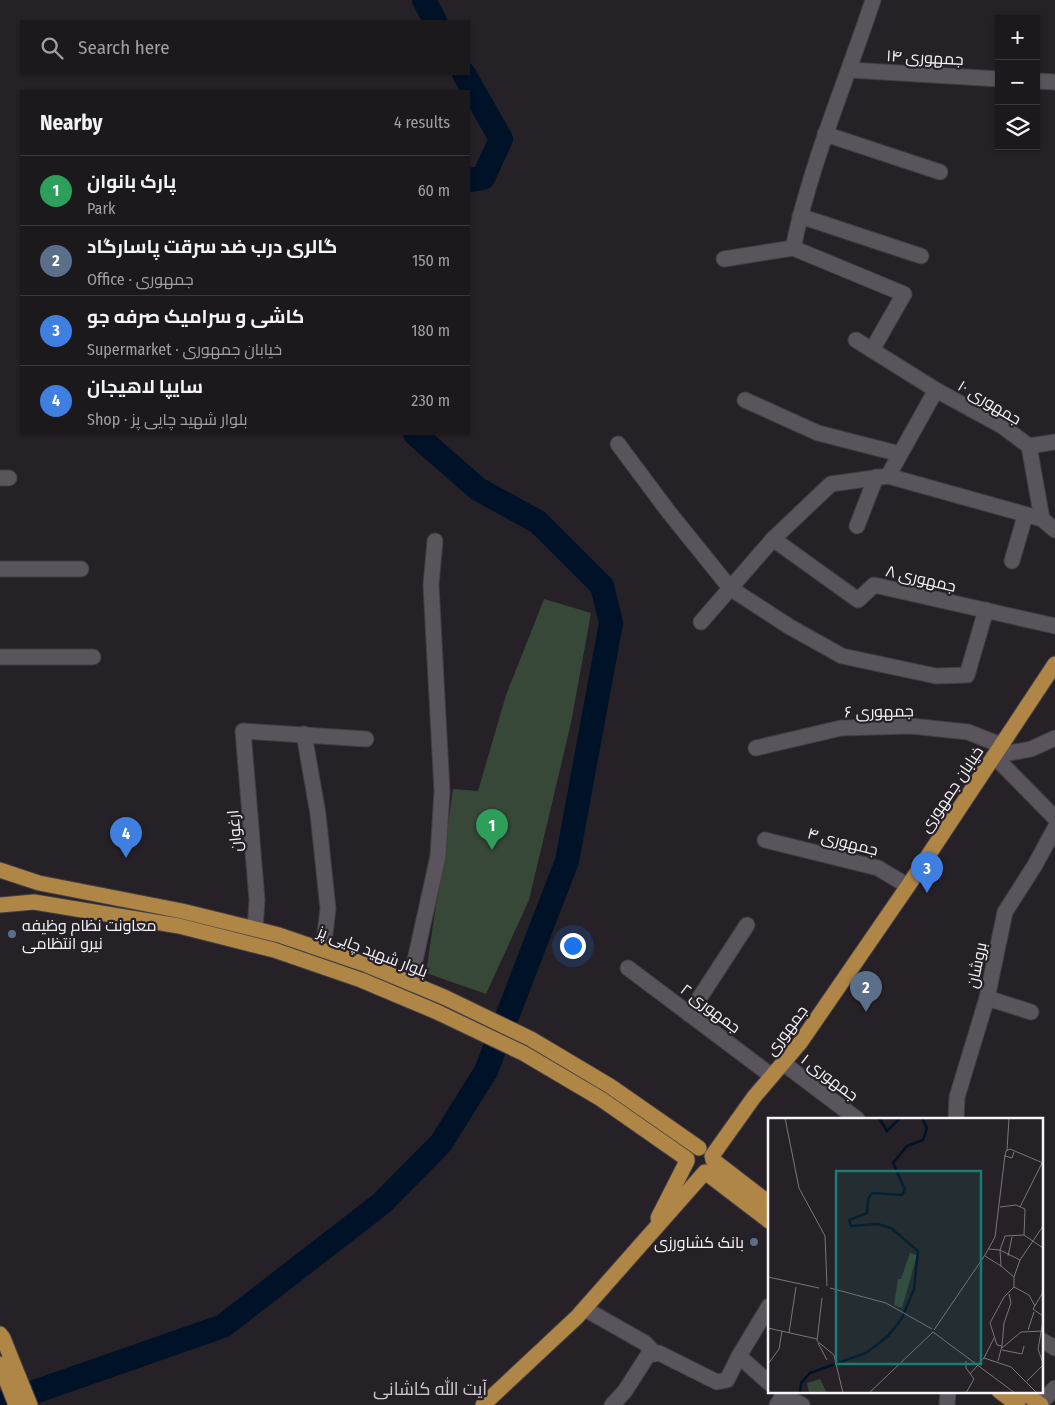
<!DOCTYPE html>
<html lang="en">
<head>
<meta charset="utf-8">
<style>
  :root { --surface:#1c191d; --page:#252226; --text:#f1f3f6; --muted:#a0a0a4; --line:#3a383b; --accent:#c6a6f0 }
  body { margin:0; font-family:"Fira Sans Condensed",Cairo,sans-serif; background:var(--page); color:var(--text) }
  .controls { position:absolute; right:15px; top:15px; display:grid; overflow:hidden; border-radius:0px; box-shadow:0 1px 4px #0004 }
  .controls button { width:45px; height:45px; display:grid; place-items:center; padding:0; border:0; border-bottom:1px solid var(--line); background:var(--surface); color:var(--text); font:25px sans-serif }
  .you { position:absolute; left:572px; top:945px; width:18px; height:18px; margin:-12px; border:4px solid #fff; border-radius:50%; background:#1a73e8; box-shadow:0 0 0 8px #1a73e833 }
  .badge { display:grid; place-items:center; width:32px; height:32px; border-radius:50%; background:var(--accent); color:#fff; font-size:16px; font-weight:700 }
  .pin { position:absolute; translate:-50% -41px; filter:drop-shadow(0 1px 2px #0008) }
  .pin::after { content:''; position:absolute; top:26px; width:18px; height:15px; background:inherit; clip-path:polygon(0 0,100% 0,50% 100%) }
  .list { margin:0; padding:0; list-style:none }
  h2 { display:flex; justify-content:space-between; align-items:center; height:65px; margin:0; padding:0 20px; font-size:21px }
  h2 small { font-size:16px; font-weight:400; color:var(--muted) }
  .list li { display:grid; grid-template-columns:32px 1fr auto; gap:15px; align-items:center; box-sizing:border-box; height:70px; padding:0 20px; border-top:1px solid var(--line) }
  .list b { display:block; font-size:19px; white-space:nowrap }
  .list p { margin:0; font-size:16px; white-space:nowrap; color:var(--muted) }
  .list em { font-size:16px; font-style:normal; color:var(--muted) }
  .icon { flex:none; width:28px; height:28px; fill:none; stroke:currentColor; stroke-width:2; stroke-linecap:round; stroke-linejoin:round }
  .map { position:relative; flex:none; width:1055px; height:1405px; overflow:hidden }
  .search { position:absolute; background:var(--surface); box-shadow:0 1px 4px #0004; left:20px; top:20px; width:450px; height:55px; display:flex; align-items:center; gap:12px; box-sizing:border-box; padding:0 18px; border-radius:0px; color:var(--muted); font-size:19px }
  .panel { position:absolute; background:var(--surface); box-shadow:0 1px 4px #0004; left:20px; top:90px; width:450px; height:345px; border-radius:0px }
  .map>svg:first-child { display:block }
  .green { fill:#374738 }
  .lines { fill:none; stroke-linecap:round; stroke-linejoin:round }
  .river { stroke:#001228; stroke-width:24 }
  .minor-casing { stroke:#423d43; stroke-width:17 }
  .major-casing { stroke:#423d43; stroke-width:17 }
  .minor { stroke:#5a545c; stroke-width:15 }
  .major { stroke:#af8646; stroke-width:15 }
  .service-dot { fill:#5c6f8a; stroke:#262127; stroke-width:2 }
  .labels { text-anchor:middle; stroke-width:4.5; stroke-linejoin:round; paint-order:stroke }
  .street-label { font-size:16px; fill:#f7f4f8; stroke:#262127 }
  .poi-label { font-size:16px; fill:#f7f4f8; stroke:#262127; text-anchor:start }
  .neighbourhood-label { font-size:18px; fill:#cfc8d1; stroke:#262127 }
  .inset-river { fill:none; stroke:#001228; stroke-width:2.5 }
  .inset-road { fill:none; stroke:#7a757b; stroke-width:1 }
  .view { fill:#1b7c75; fill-opacity:0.15; stroke:#1b7c75; stroke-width:2.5 }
  .inset-edge { fill:none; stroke:#f7f4f8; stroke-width:2.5 }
</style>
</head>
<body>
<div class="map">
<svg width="1055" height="1405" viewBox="0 0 1055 1405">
  <rect width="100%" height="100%" fill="#262127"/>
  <polygon class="green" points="544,599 591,613 571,723 529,900 486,994 426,973 453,789 478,791 506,695"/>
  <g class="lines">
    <g class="river">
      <polyline points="424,0 435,21"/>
      <polyline points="464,74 501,139 483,178 469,180"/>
      <polyline points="0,1404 223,1326 382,1203 441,1143 486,1071 567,861 611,623 602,586 538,522 478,489 415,434"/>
    </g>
    <defs>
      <g id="minor">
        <polyline points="850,70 999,79"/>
        <polyline points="1036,81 1055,82"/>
        <polyline points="825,134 940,172"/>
        <polyline points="800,216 921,256"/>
        <path d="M793,248C811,162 846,82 873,0"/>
        <polyline points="724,259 793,248 904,294 872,350"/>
        <polyline points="856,340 936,390 1002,426 1029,446 1042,519 1055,530"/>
        <polyline points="745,400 818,433 900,454"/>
        <polyline points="618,444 668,511 730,588 790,627 842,656 936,676 967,675 986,610"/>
        <polyline points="1029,446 1055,442"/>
        <polyline points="888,476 936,390"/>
        <polyline points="0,478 9,478"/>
        <polyline points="857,526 876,477"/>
        <polyline points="773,539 858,600 874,585 1055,626"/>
        <polyline points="1012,561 1025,516"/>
        <polyline points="0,569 81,569"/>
        <polyline points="701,622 773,539 831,484 888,476 1042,519"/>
        <polyline points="0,657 93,657"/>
        <polyline points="304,734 318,814 328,909 323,950"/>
        <polyline points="756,748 841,728 911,726 968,732 1001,745"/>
        <polyline points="994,756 1055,818"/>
        <polyline points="994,756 1031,749 1055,738"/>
        <polyline points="765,840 878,868 908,886"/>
        <polyline points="255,929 257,900 243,731 366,739"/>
        <polyline points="628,968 772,1076"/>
        <polyline points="410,983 438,856 442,791 431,585 435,541"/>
        <polyline points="987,998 1031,1012"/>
        <polyline points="689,1014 747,925"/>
        <polyline points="783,1063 857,1119"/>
        <polyline points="956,1119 957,1097 987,998 1005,912 1035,865 1055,828"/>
        <polyline points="585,1309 645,1343 655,1354"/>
        <polyline points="1041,1340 1055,1348"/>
        <polyline points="739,1356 769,1383"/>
        <polyline points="612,1405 625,1391 648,1355 659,1353 717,1382 727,1380 739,1356 769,1306"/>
        <polyline points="777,1405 783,1395 802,1405"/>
        <polyline points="947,1405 948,1391"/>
        <polyline points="1039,1405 1055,1388"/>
      </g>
      <g id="major">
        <polyline points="0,870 39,883 182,911 279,935 367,965 444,997 531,1039 610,1086 699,1148"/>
        <polyline points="0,905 34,902 179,926 274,950 361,980 437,1012 523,1053 601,1099 687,1159"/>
        <polyline points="712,1156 754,1097 800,1043 908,886 1055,664"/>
        <polyline points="713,1160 769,1203"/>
        <polyline points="658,1218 687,1161"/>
        <polyline points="0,1334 3,1338 30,1405"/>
        <polyline points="0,1364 16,1405"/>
        <polyline points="999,1391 1018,1405"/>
        <polyline points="1022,1391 1041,1405"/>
        <polyline points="483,1405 577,1317 705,1172 769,1221"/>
      </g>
    </defs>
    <use href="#minor" class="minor-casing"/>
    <use href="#major" class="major-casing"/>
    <use href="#minor" class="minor"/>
    <use href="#major" class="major"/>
  </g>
  <g class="service-dot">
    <circle cx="12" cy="934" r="5"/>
    <circle cx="754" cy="1242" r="5"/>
  </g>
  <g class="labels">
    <g class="street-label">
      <text transform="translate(925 57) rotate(3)" y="6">جمهوری ۱۴</text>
      <text transform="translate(990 402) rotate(31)" y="6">جمهوری ۱۰</text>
      <text transform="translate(921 578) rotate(13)" y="6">جمهوری ۸</text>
      <text transform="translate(879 711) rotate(-1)" y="6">جمهوری ۶</text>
      <text transform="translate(951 789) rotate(-56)" y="6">خیابان جمهوری</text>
      <text transform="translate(234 831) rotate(-95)" y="6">ارغوان</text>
      <text transform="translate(843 841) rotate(14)" y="6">جمهوری ۴</text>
      <text transform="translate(373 951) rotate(21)" y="6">بلوار شهید چایی پز</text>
      <text transform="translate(976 965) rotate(-78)" y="6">بروشان</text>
      <text transform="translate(711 1008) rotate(37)" y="6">جمهوری ۲</text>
      <text transform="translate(786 1030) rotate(-53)" y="6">جمهوری</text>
      <text transform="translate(830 1077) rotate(37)" y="6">جمهوری ۱</text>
    </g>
    <g class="poi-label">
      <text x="22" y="931">معاونت نظام وظیفه<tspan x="22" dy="18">نیرو انتظامی</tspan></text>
      <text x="744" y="1248" text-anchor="end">بانک کشاورزی</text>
    </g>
    <g class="neighbourhood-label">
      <text x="430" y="1395">آیت الله کاشانی</text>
    </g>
  </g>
  <g transform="translate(768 1118)">
    <rect width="275" height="275" fill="#262127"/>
    <path d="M142,135L149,137L134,190L126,187L130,161H133ZM52,261L59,275H41L39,265Z" fill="#374738"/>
    <path class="inset-river" d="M111,0L119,13L132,0M32,275L33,265L42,255L98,235L120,218L134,200L146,171L150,133L123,110L110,106L83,108L81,102L99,95L100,81L104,75L134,77L137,72L125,45L139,28L155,22L159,10L154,0"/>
    <path class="inset-road" d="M17,0L31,70L57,118L59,168M239,32L241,0M246,34L244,40L237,38L238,33L242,31L275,45M232,89L248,87L257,91L256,117M252,89L274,45M221,131L232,132L237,118L256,117L275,130M232,132L252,142M217,138L233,148M240,138L244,119M0,159L51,170M246,159L252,142L275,108M246,169L261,177L267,188M62,170L118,185L164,211M275,174L265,191L275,198M54,180L49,223L66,237L75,275M275,203L270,231L275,245M0,210L49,221M166,212L217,137L227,119L237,37M260,212L266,194M21,215L28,169M50,225L59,242M234,228L236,205L243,185L241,176M234,230L253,214L275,213M234,232L254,236L256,228M216,240L243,249L269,275M230,243L234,228L229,227L222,205L236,179L246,169V159L233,148L232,132M0,246L11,231L14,213M202,256L216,240L226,220M259,263L275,247M101,275L165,214L247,275M198,275L206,261L198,250V243"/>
    <path class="view" d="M68,53H213V246H68Z"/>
    <rect width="275" height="275" class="inset-edge"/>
  </g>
</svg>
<div class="controls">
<button>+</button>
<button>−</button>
<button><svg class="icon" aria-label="layers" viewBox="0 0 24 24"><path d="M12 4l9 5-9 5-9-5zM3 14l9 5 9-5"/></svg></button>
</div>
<div class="you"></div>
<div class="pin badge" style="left:492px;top:850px;background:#2e9e5b">1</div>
<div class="pin badge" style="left:866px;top:1012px;background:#5c6f8a">2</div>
<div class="pin badge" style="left:927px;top:893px;background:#3f7fe0">3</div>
<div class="pin badge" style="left:126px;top:858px;background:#3f7fe0">4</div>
<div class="search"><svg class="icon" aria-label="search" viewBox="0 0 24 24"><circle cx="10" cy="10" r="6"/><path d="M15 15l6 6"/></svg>Search here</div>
<section class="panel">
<h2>Nearby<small>4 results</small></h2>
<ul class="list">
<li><span class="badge" style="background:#2e9e5b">1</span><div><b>پارک بانوان</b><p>Park</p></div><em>60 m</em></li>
<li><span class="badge" style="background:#5c6f8a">2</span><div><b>گالری درب ضد سرقت پاسارگاد</b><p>Office · جمهوری</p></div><em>150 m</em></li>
<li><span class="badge" style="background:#3f7fe0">3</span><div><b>کاشی و سرامیک صرفه جو</b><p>Supermarket · خیابان جمهوری</p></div><em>180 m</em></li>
<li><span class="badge" style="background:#3f7fe0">4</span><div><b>سایپا لاهیجان</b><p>Shop · بلوار شهید چایی پز</p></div><em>230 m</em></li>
</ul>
</section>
</div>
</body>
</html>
